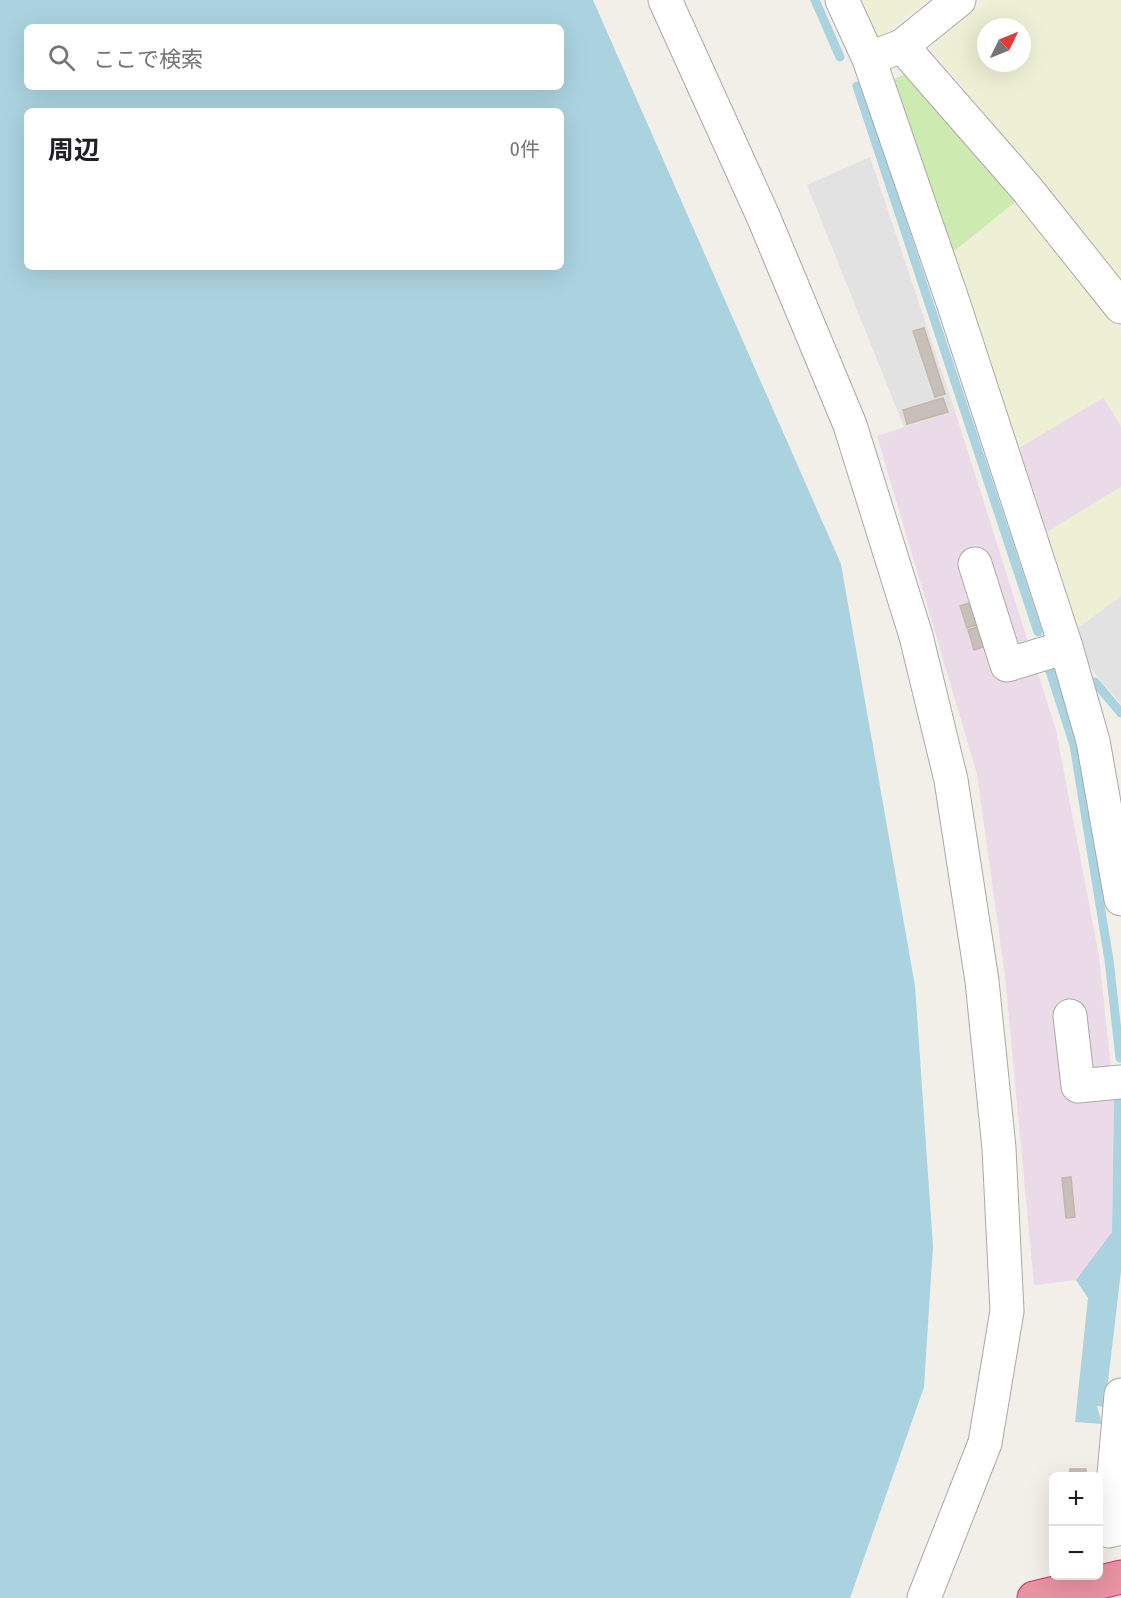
<!DOCTYPE html>
<html lang="ja">
<head>
<meta charset="utf-8">
<style>
  :root { --surface:#fff; --page:#f6f6f6; --text:#202124; --muted:#757577; --line:#e0e0e0 }
  body { margin:0; font-family:"Fira Sans Condensed","Noto Sans JP",sans-serif; background:var(--page); color:var(--text) }
  .controls { position:absolute; right:18px; bottom:18px; display:grid; overflow:hidden; border-radius:9px; box-shadow:0 6px 24px #0002 }
  .controls button { width:54px; height:54px; display:grid; place-items:center; padding:0; border:0; border-bottom:2px solid var(--line); background:var(--surface); color:var(--text); font:30px sans-serif }
  .compass { position:absolute; left:977px; top:18px; width:54px; height:54px; border-radius:50%; background:var(--surface); box-shadow:0 6px 24px #0002; rotate:47deg }
  .list { margin:0; padding:0; list-style:none }
  h2 { display:flex; justify-content:space-between; align-items:center; height:78px; margin:0; padding:0 24px; font-size:26px }
  h2 small { font-size:20px; font-weight:400; color:var(--muted) }
  .icon { flex:none; width:33px; height:33px; fill:none; stroke:currentColor; stroke-width:2; stroke-linecap:round; stroke-linejoin:round }
  .map { position:relative; flex:none; width:1121px; height:1598px; overflow:hidden }
  .search { position:absolute; background:var(--surface); box-shadow:0 6px 24px #0002; left:24px; top:24px; width:540px; height:66px; display:flex; align-items:center; gap:15px; box-sizing:border-box; padding:0 21px; border-radius:9px; color:var(--muted); font-size:22px }
  .panel { position:absolute; background:var(--surface); box-shadow:0 6px 24px #0002; left:24px; top:108px; width:540px; height:162px; border-radius:9px }
  .map>svg:first-child { display:block }
  .industrial { fill:#ebdbe8 }
  .farmland { fill:#eef0d5; fill-rule:evenodd }
  .grass { fill:#cdebb0 }
  .parking { fill:#e2e2e2 }
  .water { fill:#aad3df; fill-rule:evenodd }
  .lines { fill:none; stroke-linecap:round; stroke-linejoin:round }
  .stream { stroke:#aad3df; stroke-width:9 }
  .building { fill:#c7bfb8; stroke:#c4b6ab; stroke-width:1.5 }
  .minor-casing { stroke:#a9a9a9; stroke-width:35 }
  .highway-casing { stroke:#dc2a67; stroke-width:35 }
  .minor { stroke:#fff; stroke-width:33 }
  .highway { stroke:#e892a2; stroke-width:33 }
</style>
</head>
<body>
<div class="map">
<svg width="1121" height="1598" viewBox="0 0 1121 1598">
  <rect width="100%" height="100%" fill="#f2efe9"/>
  <g class="industrial">
    <polygon points="1104,397 1121,426 1121,487 1044,534 1017,449"/>
    <polygon points="955,411 1056,730 1099,956 1114,1096 1112,1232 1076,1280 1034,1285 1005,976 977,774 877,436"/>
  </g>
  <g class="farmland">
    <polygon points="857,0 927,0 878,39 870,30"/>
    <path d="M987,0H1121V282L930,47ZM986,27H1022V63H986Z"/>
    <polygon points="1015,202 1121,332 1121,426 1103,397 1017,449 953,252"/>
    <polygon points="1121,487 1121,596 1074,631 1044,534"/>
  </g>
  <polygon class="grass" points="908,73 1015,202 953,252 894,79"/>
  <g class="parking">
    <polygon points="870,157 955,411 904,427 807,185"/>
    <polygon points="1121,596 1121,704 1081,657 1074,631"/>
  </g>
  <g class="water">
    <path d="M0,0H593L841,564L915,986L933,1246L924,1387L850,1598H0ZM27,27H561V87H27ZM27,111H561V267H27Z"/>
    <polygon points="1121,1095 1121,1271 1105,1407 1097,1406 1102,1424 1075,1422 1088,1298 1076,1280 1112,1232 1114,1096"/>
  </g>
  <g class="lines">
    <g class="stream">
      <polyline points="815,0 840,57"/>
      <polyline points="857,86 1038,632"/>
      <polyline points="1048,665 1074,745 1109,960 1120,1058"/>
      <polyline points="1095,682 1121,713"/>
    </g>
  </g>
  <g class="building">
    <polygon points="924,328 945,394 935,397 913,331"/>
    <polygon points="943,398 948,412 907,424 903,410"/>
    <polygon points="975,601 982,623 967,628 960,606"/>
    <polygon points="986,624 992,644 974,650 968,630"/>
    <polygon points="1071,1177 1075,1217 1066,1218 1062,1178"/>
    <rect x="1070" y="1469" width="16" height="7"/>
  </g>
  <g class="lines">
    <defs>
      <g id="minor">
        <polyline points="665,0 763,216 850,425 916,636 951,780 982,981 999,1148 1007,1311 985,1443 924,1598"/>
        <polyline points="842,0 869,59 953,302 1066,647 1093,741 1121,899"/>
        <polyline points="902,46 1026,188 1121,307"/>
        <polyline points="881,54 902,46 959,0"/>
        <polyline points="975,564 1007,665 1066,647"/>
        <polyline points="1070,1016 1078,1086 1121,1082"/>
        <polyline points="1121,1395 1109,1531 1121,1528"/>
      </g>
      <polyline id="highway" points="1034,1598 1121,1577"/>
    </defs>
    <use href="#minor" class="minor-casing"/>
    <use href="#highway" class="highway-casing"/>
    <use href="#minor" class="minor"/>
    <use href="#highway" class="highway"/>
  </g>
</svg>
<div class="controls">
<button>+</button>
<button>−</button>
</div>
<svg class="compass" viewBox="-18 -18 36 36"><path d="M0-13l5 13h-10z" fill="#e53935"/><path d="M0 13l5-13h-10z" fill="#757577"/></svg>
<div class="search"><svg class="icon" aria-label="search" viewBox="0 0 24 24"><circle cx="10" cy="10" r="6"/><path d="M15 15l6 6"/></svg>ここで検索</div>
<section class="panel">
<h2>周辺<small>0件</small></h2>
<ul class="list">
</ul>
</section>
</div>
</body>
</html>
